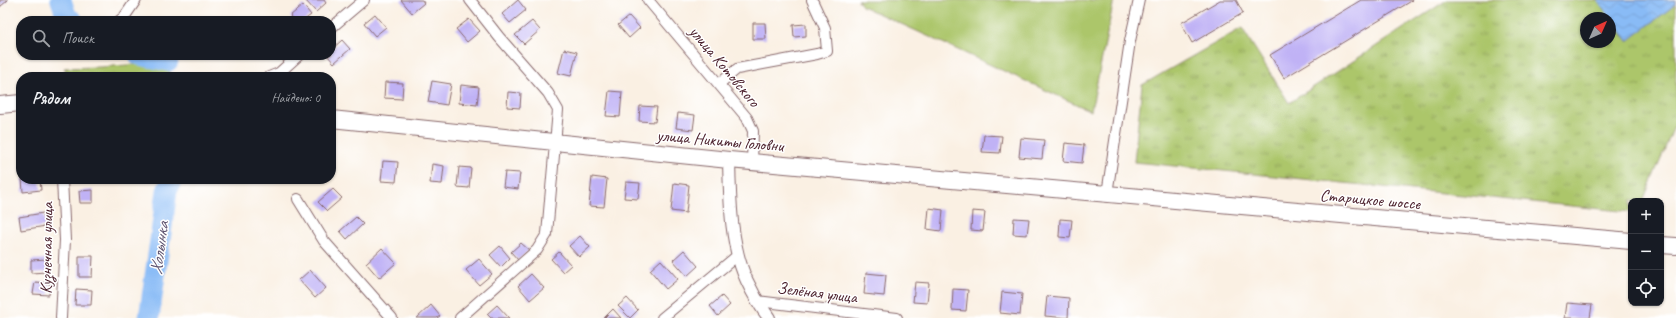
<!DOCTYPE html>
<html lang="ru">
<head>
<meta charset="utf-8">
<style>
  :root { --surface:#171b24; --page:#242831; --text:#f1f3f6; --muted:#9ea1a6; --line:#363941 }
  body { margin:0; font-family:Caveat,sans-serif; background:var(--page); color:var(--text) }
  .controls { position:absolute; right:12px; bottom:12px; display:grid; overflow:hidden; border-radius:8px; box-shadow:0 1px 3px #0004 }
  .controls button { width:36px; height:36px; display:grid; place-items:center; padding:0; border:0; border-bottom:1px solid var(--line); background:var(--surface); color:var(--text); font:20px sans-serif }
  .compass { position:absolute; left:1580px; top:12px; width:36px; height:36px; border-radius:50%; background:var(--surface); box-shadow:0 1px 3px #0004; rotate:45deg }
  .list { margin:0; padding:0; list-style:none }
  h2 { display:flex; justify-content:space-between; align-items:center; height:52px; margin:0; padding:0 16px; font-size:17px }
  h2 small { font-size:13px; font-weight:400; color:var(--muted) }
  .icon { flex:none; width:22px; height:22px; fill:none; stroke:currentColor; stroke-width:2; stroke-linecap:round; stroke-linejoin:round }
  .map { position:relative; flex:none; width:1676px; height:318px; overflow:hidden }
  .search { position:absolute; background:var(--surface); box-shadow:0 1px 3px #0004; left:16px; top:16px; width:320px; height:44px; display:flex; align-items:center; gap:10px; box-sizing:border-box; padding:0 14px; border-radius:16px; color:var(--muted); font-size:15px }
  .panel { position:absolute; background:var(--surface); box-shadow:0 1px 3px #0004; left:16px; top:72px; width:320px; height:112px; border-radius:16px }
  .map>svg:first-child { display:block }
  .grass { fill:url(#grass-tufts); stroke:#7b724b; fill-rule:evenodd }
  .garden { fill:#acc66b; stroke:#7b724b }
  .water { fill:url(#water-waves); stroke:#6a6d90 }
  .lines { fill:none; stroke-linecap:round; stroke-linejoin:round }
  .river { stroke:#89bbf6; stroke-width:21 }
  .building { fill:#c0b2f5 }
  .minor-casing { stroke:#88686b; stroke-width:12 }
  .tertiary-casing { stroke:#88686b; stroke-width:14 }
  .primary-casing { stroke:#88686b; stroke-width:18 }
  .minor { stroke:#fff; stroke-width:10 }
  .tertiary { stroke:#fff; stroke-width:12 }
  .primary { stroke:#fff; stroke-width:16 }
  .labels { text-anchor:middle; stroke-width:3; stroke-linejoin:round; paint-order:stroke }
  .street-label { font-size:17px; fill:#4a1f2b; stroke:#fff }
  .water-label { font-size:18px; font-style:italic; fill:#605672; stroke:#fff }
</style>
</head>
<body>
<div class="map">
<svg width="1676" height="318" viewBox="0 0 1676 318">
  <defs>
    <pattern id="grass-tufts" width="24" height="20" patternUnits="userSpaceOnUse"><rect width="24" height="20" fill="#acc66b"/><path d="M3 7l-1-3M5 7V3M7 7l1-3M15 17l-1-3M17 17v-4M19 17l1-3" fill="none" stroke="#8ea058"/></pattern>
    <pattern id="water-waves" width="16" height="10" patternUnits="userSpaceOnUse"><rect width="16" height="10" fill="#89bbf6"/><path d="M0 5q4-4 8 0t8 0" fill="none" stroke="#78a0d3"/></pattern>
  </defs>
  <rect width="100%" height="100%" fill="#fff"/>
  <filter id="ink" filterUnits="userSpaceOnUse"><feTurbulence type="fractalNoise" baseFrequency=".025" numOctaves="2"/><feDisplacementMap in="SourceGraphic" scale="8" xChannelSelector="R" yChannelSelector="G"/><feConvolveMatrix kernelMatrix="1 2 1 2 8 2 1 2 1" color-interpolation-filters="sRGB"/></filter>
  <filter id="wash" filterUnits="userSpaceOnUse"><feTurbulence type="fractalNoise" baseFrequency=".012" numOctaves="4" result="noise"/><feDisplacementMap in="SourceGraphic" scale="16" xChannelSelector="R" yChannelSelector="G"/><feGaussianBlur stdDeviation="0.9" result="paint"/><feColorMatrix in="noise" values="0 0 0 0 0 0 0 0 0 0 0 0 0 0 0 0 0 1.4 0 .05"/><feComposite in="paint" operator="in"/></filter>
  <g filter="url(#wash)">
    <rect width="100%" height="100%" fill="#faf0e3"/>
    <g class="grass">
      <path d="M1447,0H1676V122L1643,201H1631V212L1134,162L1142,85L1242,28L1289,103ZM1586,18H1610V42H1586Z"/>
      <polygon points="152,63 168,68 172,77 70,77 64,68 100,67"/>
    </g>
    <polygon class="garden" points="858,0 1114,0 1091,111 862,6"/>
    <polygon class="water" points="1597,0 1676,0 1676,4 1628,41"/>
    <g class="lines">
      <g class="river">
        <polyline points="61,0 67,18 73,21"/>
        <polyline points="139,55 168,61"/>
        <polyline points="149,318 167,191 172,179"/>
      </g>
    </g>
    <g id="blocks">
      <g class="building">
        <polygon points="0,0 8,0 0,7"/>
        <polygon points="305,0 324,0 326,3 316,12"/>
        <polygon points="401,0 422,0 424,3 412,13"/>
        <polygon points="518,0 526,10 510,23 502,14"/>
        <polygon points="1220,0 1236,0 1243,13 1192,43 1181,23"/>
        <polygon points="1361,0 1413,0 1284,78 1270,55"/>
        <polygon points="303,5 311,15 303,21 294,21 290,16"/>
        <polygon points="375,14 386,27 375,36 364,23"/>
        <polygon points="629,16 640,28 629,38 618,25"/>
        <polygon points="469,19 480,31 467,42 456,29"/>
        <polygon points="532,21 540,30 524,44 515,35"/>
        <polygon points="753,23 765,23 766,39 753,39"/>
        <polygon points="806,24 806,36 794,37 793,25"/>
        <polygon points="342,40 350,49 334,63 327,55 331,55 331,50"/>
        <polygon points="564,49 577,52 571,76 558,73"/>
        <polygon points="432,81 451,84 447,105 428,102"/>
        <polygon points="385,82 403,83 402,99 384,98"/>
        <polygon points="461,85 479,87 477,105 459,103"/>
        <polygon points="609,91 622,92 620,117 606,116"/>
        <polygon points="508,92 521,93 520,108 507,107"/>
        <polygon points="640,106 657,107 655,122 639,121"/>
        <polygon points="678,113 695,115 693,130 676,128"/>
        <polygon points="984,135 1002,136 1000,153 982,152"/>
        <polygon points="1021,138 1044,140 1042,159 1019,157"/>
        <polygon points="1065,143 1084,145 1082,163 1063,161"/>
        <polygon points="383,161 398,162 396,182 381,181"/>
        <polygon points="432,164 444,166 442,184 430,183"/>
        <polygon points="459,167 471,168 469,188 457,187"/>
        <polygon points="505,172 520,173 518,189 503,187"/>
        <polygon points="592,177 607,179 604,207 589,206"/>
        <polygon points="22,179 40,179 41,190 23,192"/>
        <polygon points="626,182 640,183 638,199 624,198"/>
        <polygon points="674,183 689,185 686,213 671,211"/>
        <polygon points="333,189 342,198 327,211 318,202"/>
        <polygon points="93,190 93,203 80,203 79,191"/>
        <polygon points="929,208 943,210 941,231 927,229"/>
        <polygon points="972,211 985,212 983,231 971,230"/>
        <polygon points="43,213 46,226 21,230 19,217"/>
        <polygon points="356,217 363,224 347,239 340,231"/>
        <polygon points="1014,218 1029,219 1027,235 1013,234"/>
        <polygon points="1060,219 1072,220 1070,238 1059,237"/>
        <polygon points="580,236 590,247 579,257 569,246"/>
        <polygon points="521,243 529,250 518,260 511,252"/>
        <polygon points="500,246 510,258 501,267 490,255"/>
        <polygon points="382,248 396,263 379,278 366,263"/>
        <polygon points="684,250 698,266 687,276 673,260"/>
        <polygon points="559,252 571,265 563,272 551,259"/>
        <polygon points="79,256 93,256 92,277 79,277"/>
        <polygon points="47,259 47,272 31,273 31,260"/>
        <polygon points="479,259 492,274 479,285 466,270"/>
        <polygon points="661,260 678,279 666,289 650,270"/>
        <polygon points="310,270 326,288 315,298 299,280"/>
        <polygon points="866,273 886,275 884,296 864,294"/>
        <polygon points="531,274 544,288 530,300 518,286"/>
        <polygon points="35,282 50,283 49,295 33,294"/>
        <polygon points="915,282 929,283 927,303 913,302"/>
        <polygon points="76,289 92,290 91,305 75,305"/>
        <polygon points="953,289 968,290 966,311 952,310"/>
        <polygon points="1002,292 1022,294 1020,315 1000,313"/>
        <polygon points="722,296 730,305 718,316 710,306"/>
        <polygon points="1047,296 1069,298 1068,318 1045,316"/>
        <polygon points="627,298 638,310 630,318 618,306"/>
        <polygon points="1567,303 1592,305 1590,318 1565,318"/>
        <polygon points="431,305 440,316 437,318 417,318"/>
        <polygon points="497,305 509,318 491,318 487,314"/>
        <polygon points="613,309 621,318 604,318"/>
      </g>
    </g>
  </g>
  <g filter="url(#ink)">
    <use href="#blocks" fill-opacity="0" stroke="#88686b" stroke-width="1"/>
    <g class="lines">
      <defs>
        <g id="minor">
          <polyline points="648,0 747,118 753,131 752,163"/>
          <polyline points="119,21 125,16 136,0"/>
          <polyline points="331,28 364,0"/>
          <polyline points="269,77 279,73 299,55"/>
          <polyline points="719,84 737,69 817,54 827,51 825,28 812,0"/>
          <polyline points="1107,194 1130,41 1139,0"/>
          <polyline points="298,199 324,241 392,318"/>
          <polyline points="757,301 897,318"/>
          <polyline points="61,318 65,240 62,179"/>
          <polyline points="460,318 537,250 547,234 558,110 548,93 499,37 470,0"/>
          <polyline points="662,318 738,255"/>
        </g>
        <path id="tertiary" d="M729,160C730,199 730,245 747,281C753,294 760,306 769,318"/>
        <g id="primary">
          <polyline points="0,105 21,103"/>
          <polyline points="331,119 729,160 1631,241"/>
          <polyline points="1661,245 1676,246"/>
        </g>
      </defs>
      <use href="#minor" class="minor-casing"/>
      <use href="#tertiary" class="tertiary-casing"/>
      <use href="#primary" class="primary-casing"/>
      <use href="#minor" class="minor"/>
      <use href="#tertiary" class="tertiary"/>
      <use href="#primary" class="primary"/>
    </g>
  </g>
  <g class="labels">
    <g class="street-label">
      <text transform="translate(725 66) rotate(50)" y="6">улица Котовского</text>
      <text transform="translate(720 140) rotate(5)" y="6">улица Никиты Головни</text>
      <text transform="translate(1370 199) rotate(5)" y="6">Старицкое шоссе</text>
      <text transform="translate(46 248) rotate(-89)" y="6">Кузнечная улица</text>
      <text transform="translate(817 292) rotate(7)" y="6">Зелёная улица</text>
    </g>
    <g class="water-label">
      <text transform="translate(159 248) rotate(-82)" y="6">Холынка</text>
    </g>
  </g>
</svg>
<div class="controls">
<button>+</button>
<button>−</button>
<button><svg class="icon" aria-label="locate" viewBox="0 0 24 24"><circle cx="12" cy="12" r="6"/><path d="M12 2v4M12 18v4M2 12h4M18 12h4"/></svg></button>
</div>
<svg class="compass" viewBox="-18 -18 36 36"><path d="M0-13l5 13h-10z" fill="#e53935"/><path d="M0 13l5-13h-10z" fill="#9ea1a6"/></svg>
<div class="search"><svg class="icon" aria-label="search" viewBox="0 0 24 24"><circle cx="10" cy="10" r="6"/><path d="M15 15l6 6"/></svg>Поиск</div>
<section class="panel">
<h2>Рядом<small>Найдено: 0</small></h2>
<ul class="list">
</ul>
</section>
</div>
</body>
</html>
